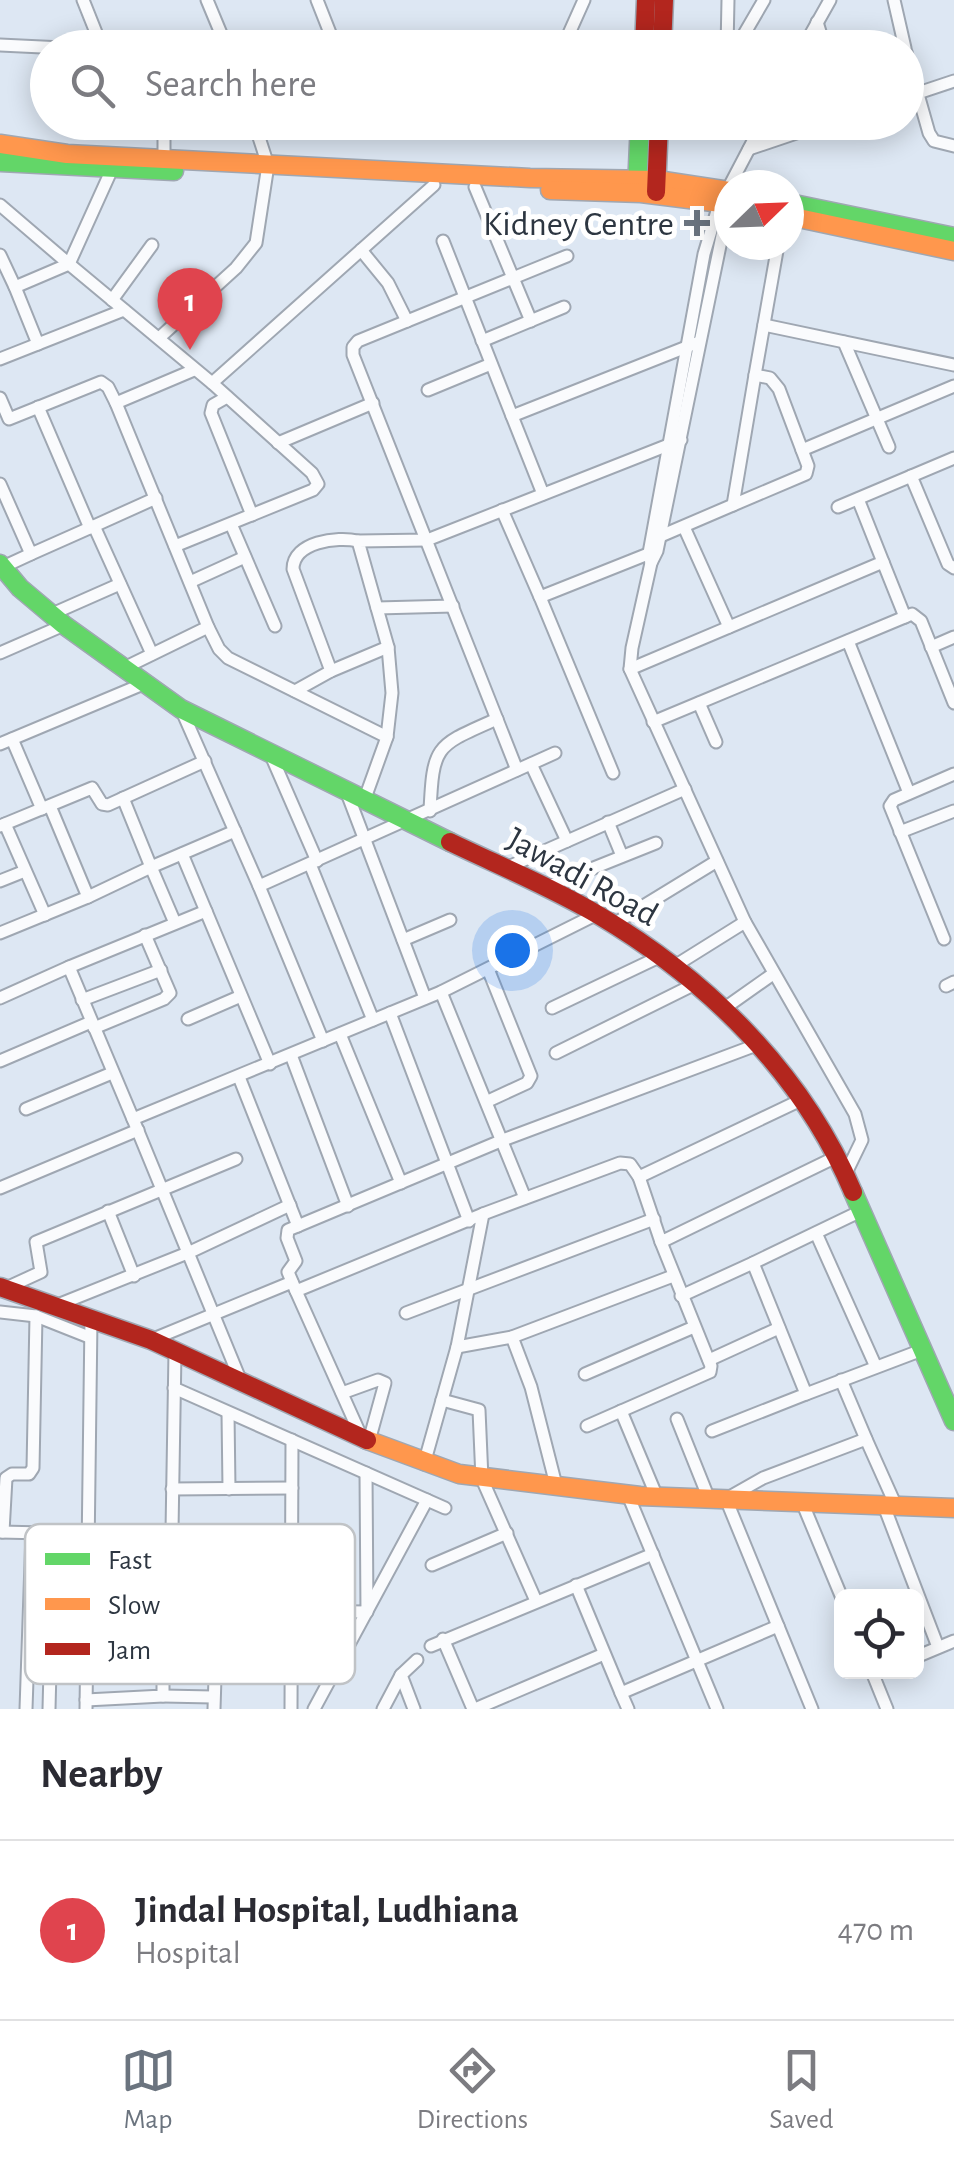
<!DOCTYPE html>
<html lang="en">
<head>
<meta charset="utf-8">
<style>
  :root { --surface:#fff; --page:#f7f7f7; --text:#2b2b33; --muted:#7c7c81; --line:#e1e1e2; --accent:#6b747f }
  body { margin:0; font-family:"Alegreya Sans",sans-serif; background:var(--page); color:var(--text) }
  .controls { position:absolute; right:30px; bottom:30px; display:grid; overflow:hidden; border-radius:15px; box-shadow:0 5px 25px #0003 }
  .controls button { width:90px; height:90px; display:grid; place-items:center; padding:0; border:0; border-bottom:2px solid var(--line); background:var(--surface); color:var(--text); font:50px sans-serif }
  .compass { position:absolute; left:714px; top:170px; width:90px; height:90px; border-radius:50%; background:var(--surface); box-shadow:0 5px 25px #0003; rotate:67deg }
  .you { position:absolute; left:512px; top:950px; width:35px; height:35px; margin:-25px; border:8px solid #fff; border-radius:50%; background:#1a73e8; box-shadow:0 0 0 15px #1a73e833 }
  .badge { display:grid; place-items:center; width:65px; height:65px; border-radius:50%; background:var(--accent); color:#fff; font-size:32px; font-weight:700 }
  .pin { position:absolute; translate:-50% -82px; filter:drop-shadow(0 2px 5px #0008) }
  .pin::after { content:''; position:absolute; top:52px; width:35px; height:30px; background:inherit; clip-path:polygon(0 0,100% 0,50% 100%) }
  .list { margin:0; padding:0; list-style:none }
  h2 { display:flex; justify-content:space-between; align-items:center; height:130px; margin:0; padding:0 40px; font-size:42px }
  h2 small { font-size:32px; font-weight:400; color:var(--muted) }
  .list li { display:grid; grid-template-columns:65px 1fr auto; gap:30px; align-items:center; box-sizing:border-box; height:180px; padding:0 40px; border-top:2px solid var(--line) }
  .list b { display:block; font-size:38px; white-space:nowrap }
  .list p { margin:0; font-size:32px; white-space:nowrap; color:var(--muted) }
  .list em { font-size:32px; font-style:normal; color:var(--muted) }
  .icon { flex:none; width:55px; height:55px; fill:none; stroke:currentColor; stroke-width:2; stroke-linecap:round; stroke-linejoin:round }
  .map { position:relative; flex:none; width:954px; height:1709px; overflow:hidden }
  .search { position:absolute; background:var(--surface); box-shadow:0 5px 25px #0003; left:30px; right:30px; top:30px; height:110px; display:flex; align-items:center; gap:25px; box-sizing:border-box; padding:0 35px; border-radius:55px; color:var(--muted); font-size:38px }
  .sheet { height:310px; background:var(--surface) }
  nav { display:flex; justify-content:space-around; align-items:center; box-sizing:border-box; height:140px; border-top:2px solid var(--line); background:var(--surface); font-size:28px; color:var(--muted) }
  nav a { display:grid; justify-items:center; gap:5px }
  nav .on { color:var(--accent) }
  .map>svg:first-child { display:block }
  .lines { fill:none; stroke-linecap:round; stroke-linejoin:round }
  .street-casing { stroke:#9fa7b2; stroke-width:15 }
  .fast-casing { stroke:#9fa7b2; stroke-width:21 }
  .slow-casing { stroke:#9fa7b2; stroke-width:21 }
  .jam-casing { stroke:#9fa7b2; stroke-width:21 }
  .street { stroke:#fafbfd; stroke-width:11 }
  .fast { stroke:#63d668; stroke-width:18 }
  .slow { stroke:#ff974d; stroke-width:18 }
  .jam { stroke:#b3261e; stroke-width:18 }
  .poi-dot { fill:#6b747f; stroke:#fff; stroke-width:4 }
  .labels { text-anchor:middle; stroke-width:10; stroke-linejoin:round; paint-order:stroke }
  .poi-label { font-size:35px; fill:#2d3641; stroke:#fff; text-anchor:end }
  .street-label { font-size:35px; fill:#2d3641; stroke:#fff }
  .key { fill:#fff; stroke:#c0c3c6; stroke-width:2.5 }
  .key-label { font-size:28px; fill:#2d3641 }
</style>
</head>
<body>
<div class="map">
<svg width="954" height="1709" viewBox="0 0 954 1709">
  <rect width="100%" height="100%" fill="#dde7f3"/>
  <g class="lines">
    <defs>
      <g id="street">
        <polyline points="83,0 97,35 95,48"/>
        <polyline points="207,0 227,48"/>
        <polyline points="317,0 332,38"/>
        <polyline points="894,0 905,48"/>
        <polyline points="817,22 825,48"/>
        <polyline points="0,45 63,48"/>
        <polyline points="311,48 332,38 496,48"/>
        <polyline points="555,48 567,38 584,0"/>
        <polyline points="727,48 728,0"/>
        <polyline points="736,48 764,0"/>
        <polyline points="803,48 830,0"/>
        <polyline points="906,52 929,133 934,141 954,146"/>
        <polyline points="906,97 954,81"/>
        <polyline points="164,122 164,159"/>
        <polyline points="749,149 829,122"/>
        <polyline points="730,185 763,122"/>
        <polyline points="475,187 531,321"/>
        <polyline points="729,202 657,551 651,563 632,648 630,669 745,922 855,1114 862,1140 846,1173"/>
        <polyline points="0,205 69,264 112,169"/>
        <polyline points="443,241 512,416 699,342"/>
        <polyline points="778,245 755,375 770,378 779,389 802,450 954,386"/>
        <polyline points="361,250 388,283 407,321"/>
        <polyline points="0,255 15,287 69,264 212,383 434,185"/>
        <polyline points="15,287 38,344"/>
        <polyline points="112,300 152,245"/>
        <polyline points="764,325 954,365"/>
        <polyline points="159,338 236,268 256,243 268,165 254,122"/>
        <polyline points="482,341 564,307"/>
        <polyline points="844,342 889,447"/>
        <polyline points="0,359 124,310"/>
        <polyline points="428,390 491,364"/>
        <polyline points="227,397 213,405 211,413 252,515"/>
        <polyline points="0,398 9,419 101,382 108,387 116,403 208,627 122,669"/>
        <polyline points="116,403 194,370"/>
        <polyline points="38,407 90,528"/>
        <polyline points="512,416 543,494"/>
        <polyline points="278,443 373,403"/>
        <polyline points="911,476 948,564 954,568"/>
        <polyline points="0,484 31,554 94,526"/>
        <polyline points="733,505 806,474 808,466 802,450"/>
        <polyline points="838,507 954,458"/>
        <polyline points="502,510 540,597 653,552"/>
        <polyline points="231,524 275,626"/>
        <polyline points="684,527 729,627"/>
        <polyline points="656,538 733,505 755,375"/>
        <polyline points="175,546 313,490 318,484 312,473 212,383"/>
        <polyline points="883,562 905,617"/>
        <polyline points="651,563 649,553 704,254 720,201"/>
        <polyline points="3,567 31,554"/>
        <polyline points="190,582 245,557"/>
        <polyline points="540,597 613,773"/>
        <polyline points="377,608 453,606"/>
        <polyline points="52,614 120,584"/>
        <polyline points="208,627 219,649 228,658 387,737 364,801"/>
        <polyline points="848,641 909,793"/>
        <polyline points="931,647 954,637"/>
        <polyline points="0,653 64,625"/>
        <polyline points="152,654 94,526 156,498"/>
        <polyline points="630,669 883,562 858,499"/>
        <path d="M331,671L293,569C293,542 337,536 358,541"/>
        <polyline points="295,691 331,671 388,647 358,541 427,540 681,440"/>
        <polyline points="699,703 716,742"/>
        <polyline points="182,711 259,886"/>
        <polyline points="653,722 912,614 921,621 954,703"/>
        <polyline points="387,737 392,693 388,647"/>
        <polyline points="12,739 42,809"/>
        <polyline points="0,744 143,684"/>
        <polyline points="270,753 317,861"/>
        <polyline points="531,764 567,841"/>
        <polyline points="517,770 353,355 353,347 358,341 567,256"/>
        <polyline points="347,793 425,998"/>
        <polyline points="123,798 151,867 235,831"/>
        <path d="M430,811C433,744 436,746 497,719"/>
        <polyline points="608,822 622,856"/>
        <polyline points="5,824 45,915"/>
        <polyline points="0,826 92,788 102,804 108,805 205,761"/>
        <polyline points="900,832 954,811"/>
        <polyline points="182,854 270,1064"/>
        <polyline points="310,864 373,1020"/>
        <polyline points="506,868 685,789"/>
        <polyline points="0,881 25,871"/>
        <polyline points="546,887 656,843"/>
        <polyline points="88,897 151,867 175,923"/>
        <polyline points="614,924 717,861"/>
        <polyline points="0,933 88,897 50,806"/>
        <polyline points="944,939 890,806 894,800 954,774"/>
        <polyline points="403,940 450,920"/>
        <polyline points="673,967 745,922"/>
        <polyline points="488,969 531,1076 527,1083 488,1101"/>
        <polyline points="946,986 954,982"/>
        <polyline points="441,992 525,1198"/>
        <polyline points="0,998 69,967"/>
        <polyline points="82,1000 161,970"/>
        <polyline points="552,1008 659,957"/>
        <polyline points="722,1010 773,974"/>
        <polyline points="390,1013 469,1221"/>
        <polyline points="188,1019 241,996"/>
        <polyline points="94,1028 164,999 170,993 145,935"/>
        <polyline points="340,1034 401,1183"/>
        <polyline points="323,1041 259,886 555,753"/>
        <polyline points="556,1053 693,985"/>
        <polyline points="291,1055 348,1206"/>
        <polyline points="0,1061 91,1022"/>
        <polyline points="239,1077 298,1226"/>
        <polyline points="26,1109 112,1073"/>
        <polyline points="133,1119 69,967 206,911"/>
        <polyline points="639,1177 661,1242 838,1156"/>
        <polyline points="0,1188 138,1130"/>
        <polyline points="108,1211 134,1276"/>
        <polyline points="816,1233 876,1367"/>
        <polyline points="4,1289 41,1272 36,1242 236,1159"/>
        <polyline points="296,1291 288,1272 296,1261 287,1238 288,1230 503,1140 759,1044"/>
        <polyline points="681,1296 753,1263"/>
        <polyline points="55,1306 190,1252 290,1205"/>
        <polyline points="0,1312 36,1316 89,1337"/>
        <polyline points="406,1313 654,1219"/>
        <polyline points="512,1337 531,1387 556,1485"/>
        <polyline points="151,1340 292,1282"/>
        <polyline points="457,1347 512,1337 673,1276"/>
        <polyline points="175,1352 172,1531 179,1536 291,1539"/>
        <polyline points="709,1360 779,1328"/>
        <polyline points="585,1374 694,1327"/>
        <polyline points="240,1379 133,1119 441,992 597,914"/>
        <polyline points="841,1380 866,1439"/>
        <polyline points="174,1388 445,1508"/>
        <polyline points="342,1393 378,1380 385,1383 369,1441"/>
        <polyline points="806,1394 922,1350"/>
        <polyline points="442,1400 479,1410 482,1479 536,1601"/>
        <polyline points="621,1411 657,1497"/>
        <polyline points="228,1413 229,1489"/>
        <polyline points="677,1419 709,1499"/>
        <polyline points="587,1426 710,1372 711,1366 661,1242"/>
        <polyline points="712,1431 806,1394 753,1263 861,1211"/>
        <polyline points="361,1436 296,1291 483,1214 620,1163 630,1164 639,1177 803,1099"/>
        <polyline points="424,1464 457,1347 483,1214"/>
        <polyline points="172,1489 292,1488"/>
        <polyline points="628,1495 717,1709"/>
        <polyline points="802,1502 842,1598"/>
        <polyline points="884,1506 938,1647"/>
        <polyline points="0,1532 89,1534"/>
        <polyline points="3,1532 6,1478 12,1474 29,1474 33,1468 36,1316"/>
        <polyline points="432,1565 507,1533"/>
        <polyline points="89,1581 163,1584 291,1582"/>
        <polyline points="576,1585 621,1693"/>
        <polyline points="291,1611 367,1612 366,1473"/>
        <polyline points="443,1639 473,1709"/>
        <polyline points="431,1646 653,1554"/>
        <polyline points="916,1657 954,1641"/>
        <polyline points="872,1672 887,1709"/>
        <polyline points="163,1696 213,1697"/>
        <polyline points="86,1700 163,1696 163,1584"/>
        <polyline points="26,1709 32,1533"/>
        <polyline points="49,1709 52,1591 61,1587 89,1589"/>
        <polyline points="86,1709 91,1319"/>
        <polyline points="214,1709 218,1583"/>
        <polyline points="291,1709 292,1440"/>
        <polyline points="314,1709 427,1500"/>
        <polyline points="383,1709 401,1675"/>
        <polyline points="414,1709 401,1675 417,1660"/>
        <polyline points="475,1709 604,1654"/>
        <polyline points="628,1709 621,1693 778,1626"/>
        <polyline points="812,1709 726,1499 763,1478 866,1439 896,1506"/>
      </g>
      <g id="fast">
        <polyline points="0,162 174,171"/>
        <polyline points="637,188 640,122"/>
        <polyline points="789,203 954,237"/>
        <polyline points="0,564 20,588 64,625 181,709 450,842"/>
        <polyline points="853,1192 954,1421"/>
      </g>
      <g id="slow">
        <polyline points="0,144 67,154 530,178 657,180 729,191"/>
        <polyline points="550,190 641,193 729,204"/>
        <polyline points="789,216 954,251"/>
        <polyline points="367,1440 459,1474 640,1496 954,1508"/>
      </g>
      <g id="jam">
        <polyline points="644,48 646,0"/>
        <polyline points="662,48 664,0"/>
        <polyline points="656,192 659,122"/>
        <path d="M450,842C500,866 553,888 600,916C709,981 803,1074 853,1192"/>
        <polyline points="0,1287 151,1340 367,1440"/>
      </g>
    </defs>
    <use href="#street" class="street-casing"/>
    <use href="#fast" class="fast-casing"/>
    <use href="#slow" class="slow-casing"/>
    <use href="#jam" class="jam-casing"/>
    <use href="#street" class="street"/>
    <use href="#fast" class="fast"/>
    <use href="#slow" class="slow"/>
    <use href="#jam" class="jam"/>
  </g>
  <path class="poi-dot" d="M692 208h10v10h10v10h-10v10h-10v-10h-10v-10h10z"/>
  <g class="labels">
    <g class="poi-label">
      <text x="674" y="235">Kidney Centre</text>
    </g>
    <g class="street-label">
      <text transform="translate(583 876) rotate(29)" y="12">Jawadi Road</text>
    </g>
  </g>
  <rect x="25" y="1524" width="330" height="160" rx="15" class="key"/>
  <rect x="45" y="1553" width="45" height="12" fill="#63d668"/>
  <rect x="45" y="1598" width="45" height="12" fill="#ff974d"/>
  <rect x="45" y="1643" width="45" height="12" fill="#b3261e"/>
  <g class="key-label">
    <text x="108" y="1569">Fast</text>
    <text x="108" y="1614">Slow</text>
    <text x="108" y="1659">Jam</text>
  </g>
</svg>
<div class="controls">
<button><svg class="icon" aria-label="locate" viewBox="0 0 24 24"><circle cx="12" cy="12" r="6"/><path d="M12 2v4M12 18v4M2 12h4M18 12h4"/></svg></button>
</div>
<svg class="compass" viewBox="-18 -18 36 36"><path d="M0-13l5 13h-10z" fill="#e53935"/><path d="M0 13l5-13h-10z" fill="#7c7c81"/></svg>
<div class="you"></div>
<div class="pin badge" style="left:190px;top:350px;background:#e0444e">1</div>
<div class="search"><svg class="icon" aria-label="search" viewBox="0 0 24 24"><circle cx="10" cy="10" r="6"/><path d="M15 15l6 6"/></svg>Search here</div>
</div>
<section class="sheet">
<h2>Nearby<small></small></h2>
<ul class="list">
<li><span class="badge" style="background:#e0444e">1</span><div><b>Jindal Hospital, Ludhiana</b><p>Hospital</p></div><em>470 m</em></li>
</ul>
</section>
<nav>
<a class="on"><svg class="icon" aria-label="map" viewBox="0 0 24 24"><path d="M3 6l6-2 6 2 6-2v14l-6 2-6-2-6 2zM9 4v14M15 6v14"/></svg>Map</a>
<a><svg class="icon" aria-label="directions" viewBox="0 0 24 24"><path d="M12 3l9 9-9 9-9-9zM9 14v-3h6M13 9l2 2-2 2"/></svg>Directions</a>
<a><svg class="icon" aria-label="saved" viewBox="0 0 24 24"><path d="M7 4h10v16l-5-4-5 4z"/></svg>Saved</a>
</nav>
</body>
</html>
